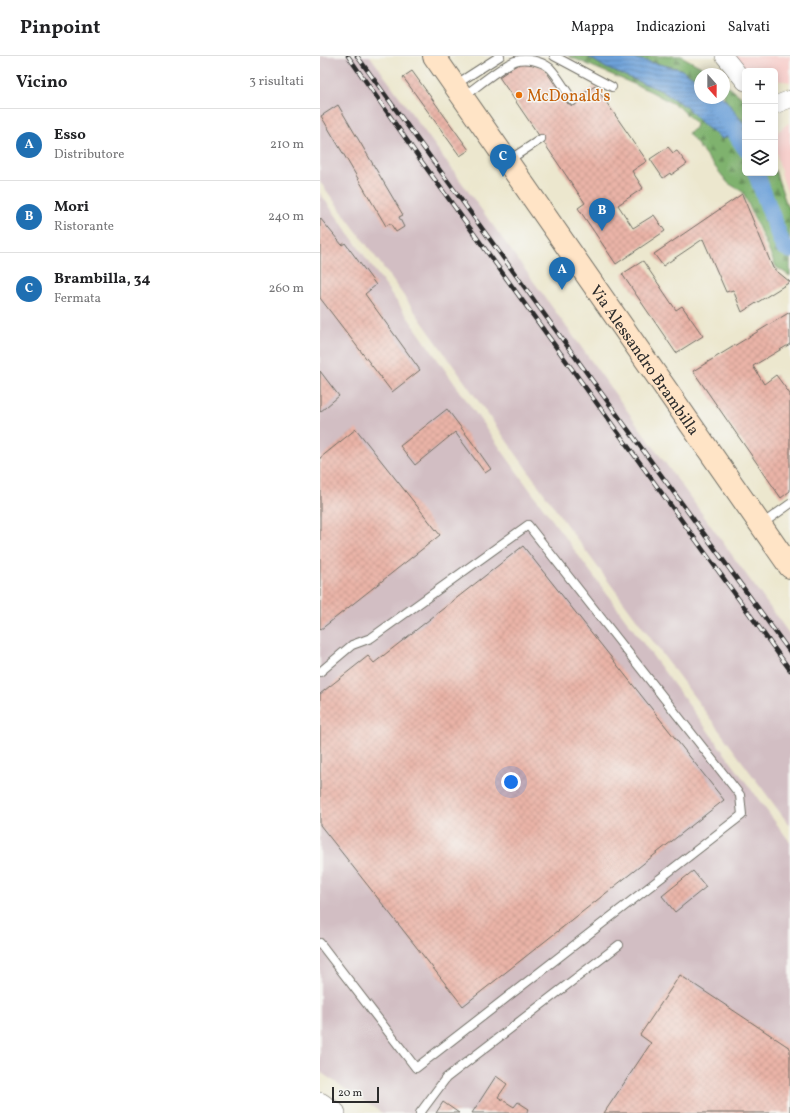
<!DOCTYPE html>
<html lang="it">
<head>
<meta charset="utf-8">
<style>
  :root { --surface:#fff; --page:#f6f6f6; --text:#202124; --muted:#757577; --line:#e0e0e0; --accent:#1f6fb2 }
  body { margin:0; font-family:Vollkorn,serif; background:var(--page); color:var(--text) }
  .controls { position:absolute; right:12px; top:12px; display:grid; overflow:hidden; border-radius:6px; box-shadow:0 2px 10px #0003 }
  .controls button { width:36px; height:36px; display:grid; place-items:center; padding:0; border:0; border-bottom:1px solid var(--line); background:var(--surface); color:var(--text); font:20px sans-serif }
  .compass { position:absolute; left:374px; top:12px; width:36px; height:36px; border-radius:50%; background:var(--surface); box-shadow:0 2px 10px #0003; rotate:159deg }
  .scale { position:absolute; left:12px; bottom:10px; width:47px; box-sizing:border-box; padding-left:4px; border:2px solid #2b2b2b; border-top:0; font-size:11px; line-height:14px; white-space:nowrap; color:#2b2b2b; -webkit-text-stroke:3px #f6f6f2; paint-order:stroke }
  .you { position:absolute; left:191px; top:726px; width:14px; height:14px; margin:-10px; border:3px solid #fff; border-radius:50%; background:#1a73e8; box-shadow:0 0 0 6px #1a73e833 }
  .badge { display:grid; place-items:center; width:26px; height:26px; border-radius:50%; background:var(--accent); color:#fff; font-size:13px; font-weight:700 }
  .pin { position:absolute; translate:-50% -33px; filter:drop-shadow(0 1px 2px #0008) }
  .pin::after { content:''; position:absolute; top:21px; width:14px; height:12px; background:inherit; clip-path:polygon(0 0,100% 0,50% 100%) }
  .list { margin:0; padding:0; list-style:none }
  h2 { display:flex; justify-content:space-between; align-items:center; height:52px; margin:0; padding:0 16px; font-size:17px }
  h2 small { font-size:13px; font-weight:400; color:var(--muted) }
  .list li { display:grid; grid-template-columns:26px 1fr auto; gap:12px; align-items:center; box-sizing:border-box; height:72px; padding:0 16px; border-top:1px solid var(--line) }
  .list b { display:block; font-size:15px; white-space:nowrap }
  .list p { margin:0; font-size:13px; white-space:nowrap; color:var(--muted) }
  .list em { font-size:13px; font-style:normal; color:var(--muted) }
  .icon { flex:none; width:22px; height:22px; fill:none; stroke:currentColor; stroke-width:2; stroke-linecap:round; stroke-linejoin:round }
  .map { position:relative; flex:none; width:470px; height:1057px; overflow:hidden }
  header { display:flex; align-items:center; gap:24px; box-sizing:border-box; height:56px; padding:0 20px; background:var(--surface); border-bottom:1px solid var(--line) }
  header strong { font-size:19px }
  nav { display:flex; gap:22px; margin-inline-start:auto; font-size:14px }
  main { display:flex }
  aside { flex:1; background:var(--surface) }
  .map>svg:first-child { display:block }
  .built { fill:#f7d0cd }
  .industrial { fill:#d2bec3 }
  .forest { fill:url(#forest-firs); stroke:#556e4c }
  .water { fill:url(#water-rules); stroke:#4c6682 }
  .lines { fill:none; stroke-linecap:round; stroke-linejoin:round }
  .canal { stroke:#6da1d9; stroke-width:17 }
  .building { fill:url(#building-cross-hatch) }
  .service-casing { stroke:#6f6d64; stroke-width:10 }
  .minor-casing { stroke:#6f6d64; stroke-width:18 }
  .tertiary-casing { stroke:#6f6d64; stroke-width:22 }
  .secondary-casing { stroke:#6f6d64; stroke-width:24 }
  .service { stroke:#fff; stroke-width:8 }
  .minor { stroke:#fff; stroke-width:17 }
  .tertiary { stroke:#fff; stroke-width:21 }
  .secondary { stroke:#ffe4c6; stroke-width:22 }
  .rail-casing { stroke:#2b2b2b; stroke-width:4.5 }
  .rail { stroke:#f6f6f2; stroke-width:3; stroke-dasharray:9; stroke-linecap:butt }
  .food-dot { fill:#e8710a; stroke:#f6f6f2; stroke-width:1.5 }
  .labels { text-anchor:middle; stroke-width:3; stroke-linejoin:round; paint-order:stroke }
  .food-label { font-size:16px; fill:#c56008; stroke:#f6f6f2; text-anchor:start }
  .street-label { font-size:16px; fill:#2b2b2b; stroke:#f6f6f2 }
</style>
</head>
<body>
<header>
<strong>Pinpoint</strong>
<nav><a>Mappa</a><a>Indicazioni</a><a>Salvati</a></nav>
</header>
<main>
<aside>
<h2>Vicino<small>3 risultati</small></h2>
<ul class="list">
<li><span class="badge">A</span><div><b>Esso</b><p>Distributore</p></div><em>210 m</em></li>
<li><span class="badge">B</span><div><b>Mori</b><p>Ristorante</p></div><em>240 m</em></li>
<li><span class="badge">C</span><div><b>Brambilla, 34</b><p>Fermata</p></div><em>260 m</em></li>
</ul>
</aside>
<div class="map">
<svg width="470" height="1057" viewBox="0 0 470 1057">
  <defs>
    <pattern id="forest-firs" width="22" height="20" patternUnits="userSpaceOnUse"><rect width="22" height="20" fill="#7fb26e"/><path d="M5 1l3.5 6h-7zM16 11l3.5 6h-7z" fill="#68915b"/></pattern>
    <pattern id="water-rules" width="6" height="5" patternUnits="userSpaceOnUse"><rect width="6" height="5" fill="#6da1d9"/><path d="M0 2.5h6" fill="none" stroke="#5a83b0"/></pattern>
    <pattern id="building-cross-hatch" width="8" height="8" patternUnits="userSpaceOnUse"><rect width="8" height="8" fill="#eab4a7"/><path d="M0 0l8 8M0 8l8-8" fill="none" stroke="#c99b90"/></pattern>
  </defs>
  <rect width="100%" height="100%" fill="#f6f6f2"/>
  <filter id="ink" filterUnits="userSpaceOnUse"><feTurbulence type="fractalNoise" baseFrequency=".025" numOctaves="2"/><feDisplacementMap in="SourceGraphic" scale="8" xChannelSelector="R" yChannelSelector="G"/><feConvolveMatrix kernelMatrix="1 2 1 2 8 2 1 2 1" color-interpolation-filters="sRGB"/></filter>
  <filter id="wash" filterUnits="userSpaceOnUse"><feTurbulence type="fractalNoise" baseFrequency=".012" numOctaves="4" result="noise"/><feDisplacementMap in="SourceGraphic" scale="16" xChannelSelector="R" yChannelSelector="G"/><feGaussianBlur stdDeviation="0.9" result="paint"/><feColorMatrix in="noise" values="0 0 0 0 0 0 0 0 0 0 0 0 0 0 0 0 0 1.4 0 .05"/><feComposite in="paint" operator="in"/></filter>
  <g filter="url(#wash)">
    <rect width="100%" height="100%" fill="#ece7ce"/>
    <g class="built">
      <polygon points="413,0 470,0 470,26 455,24 455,15 425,15"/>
      <polygon points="470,66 470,143 463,124 455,91 455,78"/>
    </g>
    <g class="industrial">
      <polygon points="0,0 50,0 470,579 470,770 248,471 66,215 0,126"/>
      <polygon points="0,137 202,423 470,786 470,1057 62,1057 0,1016"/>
    </g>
    <g class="forest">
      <polygon points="248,0 267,0 286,12 340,34 366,51 385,70 402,83 425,72 425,117 455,117 455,114 467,150 470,153 470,220 456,211 423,136 408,127 368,77 375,72 376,68 359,51 330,35"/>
      <polygon points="310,0 361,0 385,13 392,18 380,18 380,25 360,13 317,3"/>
      <polygon points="404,27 425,44 425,69 404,42"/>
    </g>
    <polygon class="water" points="267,0 310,0 317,3 360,13 380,25 380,42 404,42 425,69 425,72 402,83 385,70 366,51 340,34 286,12"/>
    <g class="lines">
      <g class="canal">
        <polyline points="385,42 394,44 425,92"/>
        <polyline points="436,117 463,190 470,194"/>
      </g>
    </g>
    <g id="blocks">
      <g class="building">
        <polygon points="206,7 218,9 224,12 248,48 275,30 327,105 312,115 323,132 298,149 313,172 334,159 345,175 296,208 258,152 265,147 179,21 198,8"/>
        <polygon points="92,15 149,94 140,100 83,21"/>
        <polygon points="18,49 83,159 79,161 84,171 76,176 70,167 66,170 1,60"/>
        <polygon points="348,91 353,97 357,95 367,108 351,119 350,117 343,122 330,103"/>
        <polygon points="422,138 453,212 470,226 422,256 413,234 406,236 383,183 343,210 334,198"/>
        <polygon points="0,162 22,189 25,187 56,229 45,238 100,314 72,336 0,242"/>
        <polygon points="323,205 356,254 362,250 383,280 356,297 302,218"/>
        <polygon points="470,256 470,288 433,310 444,328 456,319 470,338 470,435 461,442 373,315"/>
        <polygon points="0,315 19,340 0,356"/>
        <polygon points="127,353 154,389 171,413 165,417 135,376 95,409 80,390"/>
        <polygon points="36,373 120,479 0,574 0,402"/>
        <polygon points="203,490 404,744 143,950 0,769 0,638 48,600 54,607"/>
        <polygon points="373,815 386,831 355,856 342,840"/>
        <polygon points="360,919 470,992 470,1057 284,1057 331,987 320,979"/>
        <polygon points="176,1020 187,1028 178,1041 194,1051 198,1046 209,1053 206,1057 152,1057"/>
        <polygon points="123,1046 139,1057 116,1057"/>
      </g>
    </g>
  </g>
  <g filter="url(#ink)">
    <use href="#blocks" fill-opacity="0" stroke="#6f6d64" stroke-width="1"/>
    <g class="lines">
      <defs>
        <g id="service">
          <polyline points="234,0 292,31"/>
          <polyline points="135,29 180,0"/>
          <path d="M144,40C158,30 180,11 195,5C206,1 221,5 230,12C237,19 247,36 253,45"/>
          <polyline points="189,104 221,83"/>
          <polyline points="442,468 470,448"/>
          <polyline points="0,616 32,589 51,582 208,469 420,739 422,759 96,1012 0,887"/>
          <polyline points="100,1057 126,1022 299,889"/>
        </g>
        <g id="minor">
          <polyline points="404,0 425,26"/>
          <polyline points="455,49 470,43"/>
        </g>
        <polyline id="tertiary" points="0,1047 15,1057"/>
        <g id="secondary">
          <path id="s1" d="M114,0L470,511"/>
        </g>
      </defs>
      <use href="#service" class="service-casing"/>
      <use href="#minor" class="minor-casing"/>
      <use href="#tertiary" class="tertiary-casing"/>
      <use href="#secondary" class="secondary-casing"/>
      <use href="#service" class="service"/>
      <use href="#minor" class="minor"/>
      <use href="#tertiary" class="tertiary"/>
      <use href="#secondary" class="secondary"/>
      <defs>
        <g id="rail">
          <polyline points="28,0 102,106 470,614"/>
          <polyline points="37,0 269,320 470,596"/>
        </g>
      </defs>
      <use href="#rail" class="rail-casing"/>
      <use href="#rail" class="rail"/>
    </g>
  </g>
  <circle class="food-dot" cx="199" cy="39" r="4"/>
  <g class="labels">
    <g class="food-label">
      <text x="207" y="45">McDonald's</text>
    </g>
    <g class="street-label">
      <text dy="6" stroke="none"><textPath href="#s1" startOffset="370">Via Alessandro Brambilla</textPath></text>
    </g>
  </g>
</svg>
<div class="controls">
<button>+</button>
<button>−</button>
<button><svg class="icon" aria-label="layers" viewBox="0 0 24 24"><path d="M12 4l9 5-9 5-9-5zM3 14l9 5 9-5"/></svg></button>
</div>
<svg class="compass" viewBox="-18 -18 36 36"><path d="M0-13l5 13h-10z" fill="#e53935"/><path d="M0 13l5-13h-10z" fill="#757577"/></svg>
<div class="scale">20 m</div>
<div class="you"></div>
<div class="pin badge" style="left:242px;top:234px">A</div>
<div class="pin badge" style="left:282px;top:175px">B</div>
<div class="pin badge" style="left:183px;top:121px">C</div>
</div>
</main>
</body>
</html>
